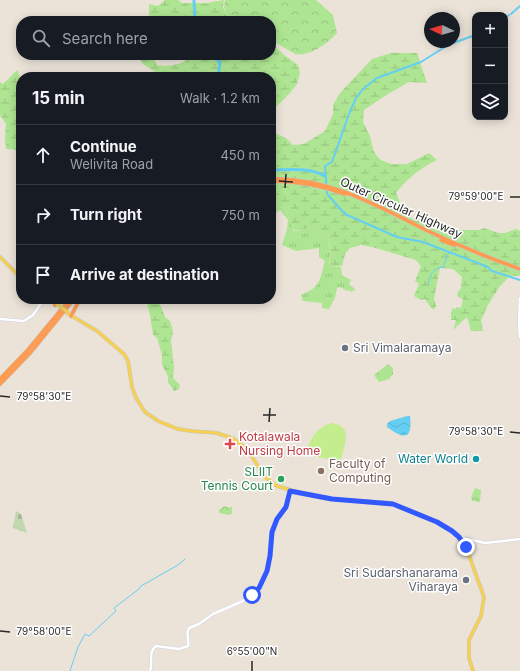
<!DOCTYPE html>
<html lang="en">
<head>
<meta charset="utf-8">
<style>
  :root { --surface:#171b24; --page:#20242c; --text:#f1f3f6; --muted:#9ea1a6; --line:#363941 }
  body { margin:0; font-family:Inter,sans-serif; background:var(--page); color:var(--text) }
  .controls { position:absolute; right:12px; top:12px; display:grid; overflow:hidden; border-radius:8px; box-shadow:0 2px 10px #0003 }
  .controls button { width:36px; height:36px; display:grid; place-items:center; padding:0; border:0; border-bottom:1px solid var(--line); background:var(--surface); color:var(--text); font:20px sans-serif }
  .compass { position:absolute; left:424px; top:12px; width:36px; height:36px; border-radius:50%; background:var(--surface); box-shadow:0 2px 10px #0003; rotate:274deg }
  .stop { position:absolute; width:12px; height:12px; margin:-9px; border:3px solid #3258ff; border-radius:50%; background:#fff }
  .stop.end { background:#3258ff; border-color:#fff; box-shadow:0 1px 4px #0008 }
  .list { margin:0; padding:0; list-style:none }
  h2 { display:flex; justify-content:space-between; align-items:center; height:52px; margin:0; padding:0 16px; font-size:17px }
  h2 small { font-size:13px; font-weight:400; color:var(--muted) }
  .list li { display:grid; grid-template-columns:26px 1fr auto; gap:12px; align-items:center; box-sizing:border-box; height:60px; padding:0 16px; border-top:1px solid var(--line) }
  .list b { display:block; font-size:15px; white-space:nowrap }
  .list p { margin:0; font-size:13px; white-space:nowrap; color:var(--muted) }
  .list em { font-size:13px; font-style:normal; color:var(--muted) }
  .icon { flex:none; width:22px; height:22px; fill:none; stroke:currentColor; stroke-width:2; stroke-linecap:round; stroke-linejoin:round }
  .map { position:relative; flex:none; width:520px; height:671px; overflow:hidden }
  .search { position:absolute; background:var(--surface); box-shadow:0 2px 10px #0003; left:16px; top:16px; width:260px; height:44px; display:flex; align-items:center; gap:10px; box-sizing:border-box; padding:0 14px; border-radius:16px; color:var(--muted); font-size:15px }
  .panel { position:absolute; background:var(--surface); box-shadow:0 2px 10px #0003; left:16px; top:72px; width:260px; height:232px; border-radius:16px }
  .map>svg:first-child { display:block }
  .grass { fill:url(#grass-tufts) }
  .forest { fill:url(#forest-crowns) }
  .wetland { fill:url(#wetland-marsh) }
  .cemetery { fill:url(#cemetery-stones) }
  .pitch { fill:#c4ed8d }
  .water { fill:url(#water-waves) }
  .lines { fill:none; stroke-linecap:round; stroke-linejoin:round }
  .stream { stroke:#65cef3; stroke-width:1 }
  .canal { stroke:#65cef3; stroke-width:2 }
  .river { stroke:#65cef3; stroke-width:3 }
  .secondary-casing { stroke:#ced2e2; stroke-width:3.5 }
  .primary-casing { stroke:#c7c7c7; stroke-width:4 }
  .highway-casing { stroke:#c7c7c7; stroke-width:4.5 }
  .secondary { stroke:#fff; stroke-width:2.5 }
  .primary { stroke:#f6d052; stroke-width:3 }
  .highway { stroke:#ff9b50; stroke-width:3.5 }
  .primary-bridge-casing { stroke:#c7c7c7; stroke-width:4; stroke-linecap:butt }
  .primary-bridge { stroke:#f6d052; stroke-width:3 }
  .route { stroke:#3258ff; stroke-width:5 }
  .ticks { fill:none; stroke:#282828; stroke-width:1.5 }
  .worship-dot { fill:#6b7280; stroke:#fff; stroke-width:1.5 }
  .health-dot { fill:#e0444e; stroke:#fff; stroke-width:1.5 }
  .culture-dot { fill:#0f9aa8; stroke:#fff; stroke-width:1.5 }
  .education-dot { fill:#8d6e63; stroke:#fff; stroke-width:1.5 }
  .leisure-dot { fill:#2e9e5b; stroke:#fff; stroke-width:1.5 }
  .labels { text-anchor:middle; stroke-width:3; stroke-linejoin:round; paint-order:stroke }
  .street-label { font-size:12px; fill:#282828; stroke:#fff }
  .worship-label { font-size:12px; fill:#5b616d; stroke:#fff; text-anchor:start }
  .health-label { font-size:12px; fill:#be3a42; stroke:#fff; text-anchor:start }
  .culture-label { font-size:12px; fill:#0d838f; stroke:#fff; text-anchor:end }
  .education-label { font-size:12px; fill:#785e54; stroke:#fff; text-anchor:start }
  .leisure-label { font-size:12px; fill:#27864d; stroke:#fff; text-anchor:end }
  .ticks-label { font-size:10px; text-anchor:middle; fill:#282828; stroke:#fff; stroke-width:3; stroke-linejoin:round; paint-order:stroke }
</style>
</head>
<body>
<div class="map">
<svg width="520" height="671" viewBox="0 0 520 671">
  <defs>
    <pattern id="grass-tufts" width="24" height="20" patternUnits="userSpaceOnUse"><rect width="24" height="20" fill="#aee592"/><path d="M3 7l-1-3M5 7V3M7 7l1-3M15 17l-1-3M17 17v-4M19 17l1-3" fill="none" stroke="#96c47e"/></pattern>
    <pattern id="forest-crowns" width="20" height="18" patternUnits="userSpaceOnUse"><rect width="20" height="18" fill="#aee592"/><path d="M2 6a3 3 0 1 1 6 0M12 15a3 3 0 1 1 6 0" fill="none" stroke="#96c47e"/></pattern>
    <pattern id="wetland-marsh" width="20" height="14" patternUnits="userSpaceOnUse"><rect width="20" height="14" fill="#aee592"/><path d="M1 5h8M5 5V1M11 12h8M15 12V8" fill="none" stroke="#96c47e"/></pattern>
    <pattern id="cemetery-stones" width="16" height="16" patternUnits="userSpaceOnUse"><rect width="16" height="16" fill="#c2d6af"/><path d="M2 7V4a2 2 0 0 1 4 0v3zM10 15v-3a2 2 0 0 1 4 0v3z" fill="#a7b897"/></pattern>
    <pattern id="water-waves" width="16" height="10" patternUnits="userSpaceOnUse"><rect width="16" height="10" fill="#65cef3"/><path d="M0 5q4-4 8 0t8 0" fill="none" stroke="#58b1d0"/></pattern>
  </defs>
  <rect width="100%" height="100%" fill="#ebe3d8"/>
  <path class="grass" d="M280,207L286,209L294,231C301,231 306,228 313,228C334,230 330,253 329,267H341L342,275L351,280L349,284L355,289V291L353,290L352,292L348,290L347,291L340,287L337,288L335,298L329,309L322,308V303L303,301L301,295C321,287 319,281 325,261L319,257V248L296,251L282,245L287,229L288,220L280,210L273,215L271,228V212L273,208Z"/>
  <g class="forest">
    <path d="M225,0H316L333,15L337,33C328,43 310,57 295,54L271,40V21C251,21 245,22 226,14L224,7Z"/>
    <polygon points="388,364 393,368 393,374 389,379 379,382 374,375"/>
    <polygon points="475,488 481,490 480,502 473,501 471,498"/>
    <polygon points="224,506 229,508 230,507 232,507 232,513 230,515 219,513 219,509 221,509"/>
  </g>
  <g class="wetland">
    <polygon points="165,0 178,0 182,3 207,3 224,0 223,7 226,14 242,21 149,21 149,4 158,6"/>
    <path d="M271,42L284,55L298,65L300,73L297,84L290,93L274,109L271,116V77H157L155,72L143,64L137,55H152L157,65C170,67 184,65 192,55H271Z"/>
    <path d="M391,53H417L427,83L409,82L388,94L364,110L363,122L370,136L373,149L376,155L381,160L391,164H407L429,153L437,160C419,169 409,177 396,193L402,207L411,218L418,220L426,225L448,230H479L484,228L499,233H505L516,229L520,231V276H510L500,286L488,305L481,320L483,331H471L467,317L453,330L456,320H451V312L453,308L456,309V307L461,308L463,299L458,297L457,294L461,288L462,277L453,269L440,268L434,298L436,306L434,309H432L425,299L421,300L414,296L419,284L415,281L421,266L416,260L372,247L361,245L350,248L345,254L342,266L329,267C331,253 334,230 313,228C306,228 301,231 294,230L286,209L280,207L273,208L271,212V126L277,134L286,138L293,145L304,144L325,131L333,114V105L340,93L372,59Z"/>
    <path d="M17,70C25,82 21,133 21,150L6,149L5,137L6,124L0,115V82L3,84Z"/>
    <polygon points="146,299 158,299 165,317 170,321 172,327 173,332 171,341 174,367 173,378 180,385 179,389 174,391 168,382 168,376 162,365 162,355 157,338 153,335 150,315"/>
  </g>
  <polygon class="cemetery" points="16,511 21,514 27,533 13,528"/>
  <g class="pitch">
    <path d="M331,423C334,424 338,424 341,426C351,433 343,450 341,460C327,458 315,461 308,447C312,435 319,427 331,423Z"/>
    <polygon points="278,474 286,478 283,485 277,482 276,480"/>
  </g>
  <path class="water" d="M407,416H410C413,441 403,439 387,427V424L390,421Z"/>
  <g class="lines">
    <g class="stream">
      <path d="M428,284C430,274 433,268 444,267V264L449,252"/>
      <polyline points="70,671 78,647 85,634 89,636 116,611 114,608 139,589 141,586 178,565 185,559"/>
    </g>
    <g class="canal">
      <polyline points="511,14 520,6"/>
      <polyline points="505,18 509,15"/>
      <polyline points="475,35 448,45 421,62 377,78 363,89 356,98 349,114 332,162 325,166 327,194 345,214 397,237 423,242 488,267 492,271 520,280"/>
    </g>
    <g class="river">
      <polyline points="194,0 195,21"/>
      <polyline points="210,55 220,62 218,77"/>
      <path d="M271,170C289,170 309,167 325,176"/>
    </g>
    <defs>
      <g id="secondary">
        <polyline points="520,298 519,322 520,337"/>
        <polyline points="0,319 24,321 33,315 44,299"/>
        <polyline points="459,537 485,543 520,539"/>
        <path d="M150,671C153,663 148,651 156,646L179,649L188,646C190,641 185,635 189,628L199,624L213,614L243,601L259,588L269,564L272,536L275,525L286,507L290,491"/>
      </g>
      <g id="primary">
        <polyline points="0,257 21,278"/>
        <polyline points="48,299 56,305"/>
        <polyline points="67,313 97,331 124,354 128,361 132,387 136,398 145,412 158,421 178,429 191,431 217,433 234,439 247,449 265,477 277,486 304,494 328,499 391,503 437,522 454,533 466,547 484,597 481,616 469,640 469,658 473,671"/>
      </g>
      <g id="highway">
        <path d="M271,179C330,178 376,205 428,231C458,245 488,258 520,269"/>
        <path d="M271,181C297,181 321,185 345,194"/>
        <polyline points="441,240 454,245"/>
        <polyline points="55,305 59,299"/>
        <polyline points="71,316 80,299"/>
        <polyline points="0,379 27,351 70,299"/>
        <polyline points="0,384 30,353 74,299"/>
      </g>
    </defs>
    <use href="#secondary" class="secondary-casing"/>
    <use href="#primary" class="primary-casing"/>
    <use href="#highway" class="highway-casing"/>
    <use href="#secondary" class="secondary"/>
    <use href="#primary" class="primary"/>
    <use href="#highway" class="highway"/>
    <defs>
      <polyline id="primary-bridge" points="57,304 68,312"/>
    </defs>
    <use href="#primary-bridge" class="primary-bridge-casing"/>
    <use href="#primary-bridge" class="primary-bridge"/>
  </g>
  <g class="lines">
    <polyline class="route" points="252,595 259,588 267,571 270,556 272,532 277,519 286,507 290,491 332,499 393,504 437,522 452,531 459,537 466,547"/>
  </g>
  <path class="ticks" d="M279,181L293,182M285,188L286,174M510,197H520M0,396L10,397M263,415H276M269,422L270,408M510,432L520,433M0,631L10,632M252,671V661"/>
  <g class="worship-dot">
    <circle cx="345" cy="348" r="4"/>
    <circle cx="466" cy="580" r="4"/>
  </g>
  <path class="health-dot" d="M228 438h4v4h4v4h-4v4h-4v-4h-4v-4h4z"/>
  <circle class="culture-dot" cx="476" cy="459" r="4"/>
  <circle class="education-dot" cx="321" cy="471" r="4"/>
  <circle class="leisure-dot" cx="281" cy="479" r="4"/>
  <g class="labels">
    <g class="street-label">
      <text transform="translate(401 208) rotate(24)" y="4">Outer Circular Highway</text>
    </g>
    <g class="worship-label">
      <text x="353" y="352">Sri Vimalaramaya</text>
      <text x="458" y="577" text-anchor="end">Sri Sudarshanarama<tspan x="458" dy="14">Viharaya</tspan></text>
    </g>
    <g class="health-label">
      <text x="239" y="441">Kotalawala<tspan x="239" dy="14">Nursing Home</tspan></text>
    </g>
    <g class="culture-label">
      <text x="468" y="463">Water World</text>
    </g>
    <g class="education-label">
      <text x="329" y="468">Faculty of<tspan x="329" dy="14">Computing</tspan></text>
    </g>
    <g class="leisure-label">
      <text x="273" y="476">SLIIT<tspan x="273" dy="14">Tennis Court</tspan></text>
    </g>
  </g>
  <g class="ticks-label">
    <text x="476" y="200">79°59'00"E</text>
    <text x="44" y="400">79°58'30"E</text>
    <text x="476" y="435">79°58'30"E</text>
    <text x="44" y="635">79°58'00"E</text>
    <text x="252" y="655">6°55'00"N</text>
  </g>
</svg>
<div class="controls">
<button>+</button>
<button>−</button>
<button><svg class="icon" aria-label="layers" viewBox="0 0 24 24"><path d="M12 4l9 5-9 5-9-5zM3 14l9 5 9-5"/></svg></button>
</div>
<svg class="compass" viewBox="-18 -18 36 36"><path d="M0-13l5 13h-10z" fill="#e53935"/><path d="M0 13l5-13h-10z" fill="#9ea1a6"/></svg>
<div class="stop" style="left:252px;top:595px"></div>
<div class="stop end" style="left:466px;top:547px"></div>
<div class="search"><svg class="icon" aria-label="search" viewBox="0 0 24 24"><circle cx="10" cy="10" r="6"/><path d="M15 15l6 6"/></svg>Search here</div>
<section class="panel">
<h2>15 min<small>Walk · 1.2 km</small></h2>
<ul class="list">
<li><svg class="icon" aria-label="ahead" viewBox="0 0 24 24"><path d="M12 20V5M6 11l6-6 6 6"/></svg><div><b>Continue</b><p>Welivita Road</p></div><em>450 m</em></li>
<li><svg class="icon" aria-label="right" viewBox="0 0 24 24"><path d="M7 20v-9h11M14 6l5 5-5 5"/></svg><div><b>Turn right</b></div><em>750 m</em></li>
<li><svg class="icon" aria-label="arrive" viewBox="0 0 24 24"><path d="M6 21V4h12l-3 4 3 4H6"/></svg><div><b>Arrive at destination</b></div></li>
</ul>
</section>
</div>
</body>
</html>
